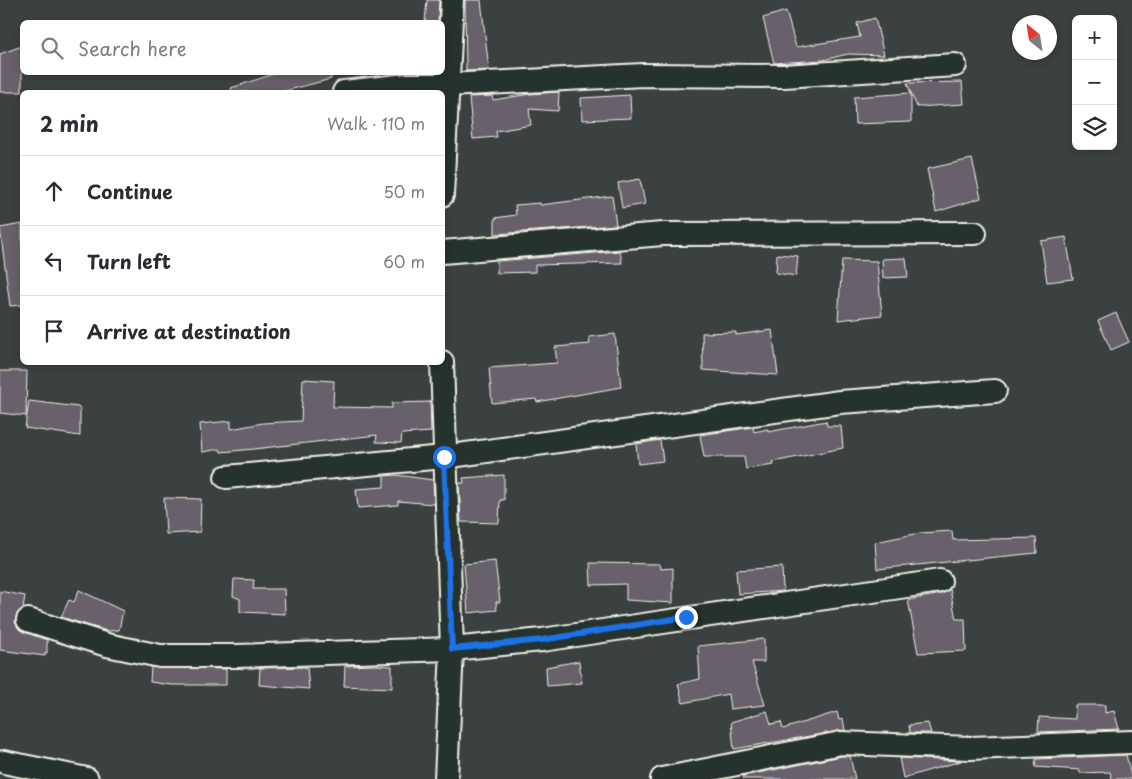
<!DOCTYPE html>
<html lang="en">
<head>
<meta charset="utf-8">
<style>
  :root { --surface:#fff; --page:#f2f2f3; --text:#2b2b33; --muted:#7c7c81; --line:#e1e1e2 }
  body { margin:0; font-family:"Playpen Sans",sans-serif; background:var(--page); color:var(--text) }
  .controls { position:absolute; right:15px; top:15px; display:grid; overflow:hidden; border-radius:8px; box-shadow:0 2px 8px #0003 }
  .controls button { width:45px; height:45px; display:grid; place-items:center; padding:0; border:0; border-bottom:1px solid var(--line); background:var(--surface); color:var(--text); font:25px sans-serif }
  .compass { position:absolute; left:1012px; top:15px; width:45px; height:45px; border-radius:50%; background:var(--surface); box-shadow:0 2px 8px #0003; rotate:330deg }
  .stop { position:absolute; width:15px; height:15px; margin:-11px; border:4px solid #1a73e8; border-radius:50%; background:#fff }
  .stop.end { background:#1a73e8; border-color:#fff; box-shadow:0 1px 5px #0008 }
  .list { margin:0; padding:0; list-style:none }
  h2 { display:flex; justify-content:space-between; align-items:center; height:65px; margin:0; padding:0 20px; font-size:21px }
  h2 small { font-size:16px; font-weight:400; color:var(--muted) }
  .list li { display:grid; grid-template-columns:32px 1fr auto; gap:15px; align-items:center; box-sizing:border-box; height:70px; padding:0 20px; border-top:1px solid var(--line) }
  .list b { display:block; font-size:19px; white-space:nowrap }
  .list em { font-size:16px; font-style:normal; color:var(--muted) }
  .icon { flex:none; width:28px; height:28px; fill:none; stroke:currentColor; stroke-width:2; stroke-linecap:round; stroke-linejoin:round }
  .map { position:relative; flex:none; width:1132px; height:779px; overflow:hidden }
  .search { position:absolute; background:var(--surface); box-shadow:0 2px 8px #0003; left:20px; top:20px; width:425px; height:55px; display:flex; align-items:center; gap:12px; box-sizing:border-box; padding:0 18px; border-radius:8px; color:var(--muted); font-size:19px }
  .panel { position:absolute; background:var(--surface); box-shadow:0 2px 8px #0003; left:20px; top:90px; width:425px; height:275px; border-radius:8px }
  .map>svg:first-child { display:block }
  .building { fill:#68616b; stroke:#f4f1e8 }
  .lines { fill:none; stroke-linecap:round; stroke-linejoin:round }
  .minor-casing { stroke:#f4f1e8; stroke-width:26 }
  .minor { stroke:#26332d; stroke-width:22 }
  .route { stroke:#1a73e8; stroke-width:6 }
</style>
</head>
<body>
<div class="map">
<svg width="1132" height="779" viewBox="0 0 1132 779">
  <rect width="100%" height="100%" fill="#3a4140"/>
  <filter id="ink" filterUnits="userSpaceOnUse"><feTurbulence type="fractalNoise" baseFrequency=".02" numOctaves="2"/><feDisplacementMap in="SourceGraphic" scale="10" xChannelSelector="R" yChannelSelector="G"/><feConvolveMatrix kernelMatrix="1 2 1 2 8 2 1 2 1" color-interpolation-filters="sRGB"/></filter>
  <g filter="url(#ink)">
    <g class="building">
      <polygon points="427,0 439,0 438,22 425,22"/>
      <polygon points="465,0 481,0 489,70 466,71"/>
      <polygon points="786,11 796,47 860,37 857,23 875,18 884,55 848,54 823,60 774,63 763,18"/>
      <polygon points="22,46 22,92 0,92 0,54"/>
      <polygon points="280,72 331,72 331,79 281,92 232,92 231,88"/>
      <polygon points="962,82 964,104 917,107 911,93 911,122 855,124 854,97 911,93 907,83"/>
      <polygon points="559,92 558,111 529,109 531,125 496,131 497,137 473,139 469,97 492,96 493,100 530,94"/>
      <polygon points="630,95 631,118 582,120 581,98"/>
      <polygon points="972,159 981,198 936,212 927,169"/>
      <polygon points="640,179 645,204 622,208 618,183"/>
      <polygon points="612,196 616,225 495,234 495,218 516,215 515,205 540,203 540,205"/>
      <polygon points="22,224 22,305 10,306 0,228"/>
      <polygon points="1066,237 1073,279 1047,282 1041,241"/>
      <polygon points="620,251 622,263 535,265 535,272 497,273 497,261"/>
      <polygon points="777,254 798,256 796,276 776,273"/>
      <polygon points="906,258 908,277 883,278 882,259"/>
      <polygon points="842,260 877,261 882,315 838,320"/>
      <polygon points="1116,313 1129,342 1111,350 1098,321"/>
      <polygon points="772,330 778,375 703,370 702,333 736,332 736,335"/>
      <polygon points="615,334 621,387 537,402 536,399 492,403 489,368 557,363 555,347 590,344 589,337"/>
      <polygon points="0,371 27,371 26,416 0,413"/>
      <polygon points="303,379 334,381 333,407 392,408 392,403 430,402 431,432 402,434 401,443 376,442 377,435 254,449 221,452 220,449 202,452 200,424 231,421 231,429 263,423 301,421"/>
      <polygon points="29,401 78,407 80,409 80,436 25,428"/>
      <polygon points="826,421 827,426 841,426 843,448 773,462 774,465 746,469 744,457 704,457 700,435 753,427 754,432 768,429 768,432"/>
      <polygon points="660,440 663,461 638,464 636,444"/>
      <polygon points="396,475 433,480 434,504 398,501 398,505 358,508 356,489 384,487 384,476"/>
      <polygon points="504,475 504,500 500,500 499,523 461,522 459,483 464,483 463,478"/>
      <polygon points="164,498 201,499 200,532 166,534"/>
      <polygon points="952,531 953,540 1036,538 1037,553 877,569 875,542 920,533"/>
      <polygon points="495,561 500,602 496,602 497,610 468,613 464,564"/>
      <polygon points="590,563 660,564 661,569 673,568 673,603 626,600 626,584 591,585"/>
      <polygon points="782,567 783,591 738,594 736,570"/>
      <polygon points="234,579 254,580 253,589 284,589 285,614 240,612 240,599 233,596"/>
      <polygon points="950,589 956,619 965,619 966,651 918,653 908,600 942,594"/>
      <polygon points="79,590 123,611 119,630 107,631 61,617 69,600 74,602"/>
      <polygon points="0,591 25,596 23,608 16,616 15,623 24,632 47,640 47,653 45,653 45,656 0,650"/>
      <polygon points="764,639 764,662 752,662 765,705 730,709 728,694 683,703 678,684 700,679 698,646"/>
      <polygon points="579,661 582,683 547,686 546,667"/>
      <polygon points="375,665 392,666 392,688 344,686 345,666"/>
      <polygon points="151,667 226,669 226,685 172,685 150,682"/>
      <polygon points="307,667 309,689 259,685 260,668"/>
      <polygon points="1075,705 1105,705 1105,713 1114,711 1119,729 1038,732 1039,717 1075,719"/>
      <polygon points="767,711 771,724 781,722 783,729 837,712 839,720 843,719 845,730 734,749 731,722"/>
      <polygon points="928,723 931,733 910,733 909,725"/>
      <polygon points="1126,755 1132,779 1112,779 1110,772 1080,773 1080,770 1035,767 1036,759"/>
      <polygon points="842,756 850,756 855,779 744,779 743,776"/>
      <polygon points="899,758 961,761 903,778"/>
    </g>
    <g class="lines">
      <defs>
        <g id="minor">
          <polyline points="344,92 408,85 447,85 643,75 784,76 955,65"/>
          <polyline points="442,195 452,0"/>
          <polyline points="442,252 663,234 975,233"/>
          <polyline points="442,362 452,649 446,779"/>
          <polyline points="226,477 444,457 840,402 995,391"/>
          <polyline points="28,620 107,645 160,656 236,656 452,649 542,640 940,581"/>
          <polyline points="4,762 87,779"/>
          <polyline points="662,779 841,743 970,748 1132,742"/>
        </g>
      </defs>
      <use href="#minor" class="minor-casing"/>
      <use href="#minor" class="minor"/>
    </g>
  </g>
  <g class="lines" filter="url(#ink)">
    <polyline class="route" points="444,457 452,649 542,640 686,617"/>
  </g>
</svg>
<div class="controls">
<button>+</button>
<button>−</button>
<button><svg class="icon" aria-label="layers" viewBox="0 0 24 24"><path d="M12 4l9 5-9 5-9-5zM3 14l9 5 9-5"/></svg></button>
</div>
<svg class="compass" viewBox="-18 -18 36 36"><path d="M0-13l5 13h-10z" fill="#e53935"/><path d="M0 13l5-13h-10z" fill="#7c7c81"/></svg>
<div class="stop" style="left:444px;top:457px"></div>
<div class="stop end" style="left:686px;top:617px"></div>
<div class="search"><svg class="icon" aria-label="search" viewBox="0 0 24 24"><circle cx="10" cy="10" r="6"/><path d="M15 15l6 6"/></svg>Search here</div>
<section class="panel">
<h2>2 min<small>Walk · 110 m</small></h2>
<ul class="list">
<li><svg class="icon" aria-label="ahead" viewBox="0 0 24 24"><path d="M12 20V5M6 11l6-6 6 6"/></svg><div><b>Continue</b></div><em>50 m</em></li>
<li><svg class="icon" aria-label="left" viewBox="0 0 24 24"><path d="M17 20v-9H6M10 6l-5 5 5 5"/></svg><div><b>Turn left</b></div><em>60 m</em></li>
<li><svg class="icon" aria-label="arrive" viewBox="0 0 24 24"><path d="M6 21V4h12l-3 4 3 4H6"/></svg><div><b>Arrive at destination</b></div></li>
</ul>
</section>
</div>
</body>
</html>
